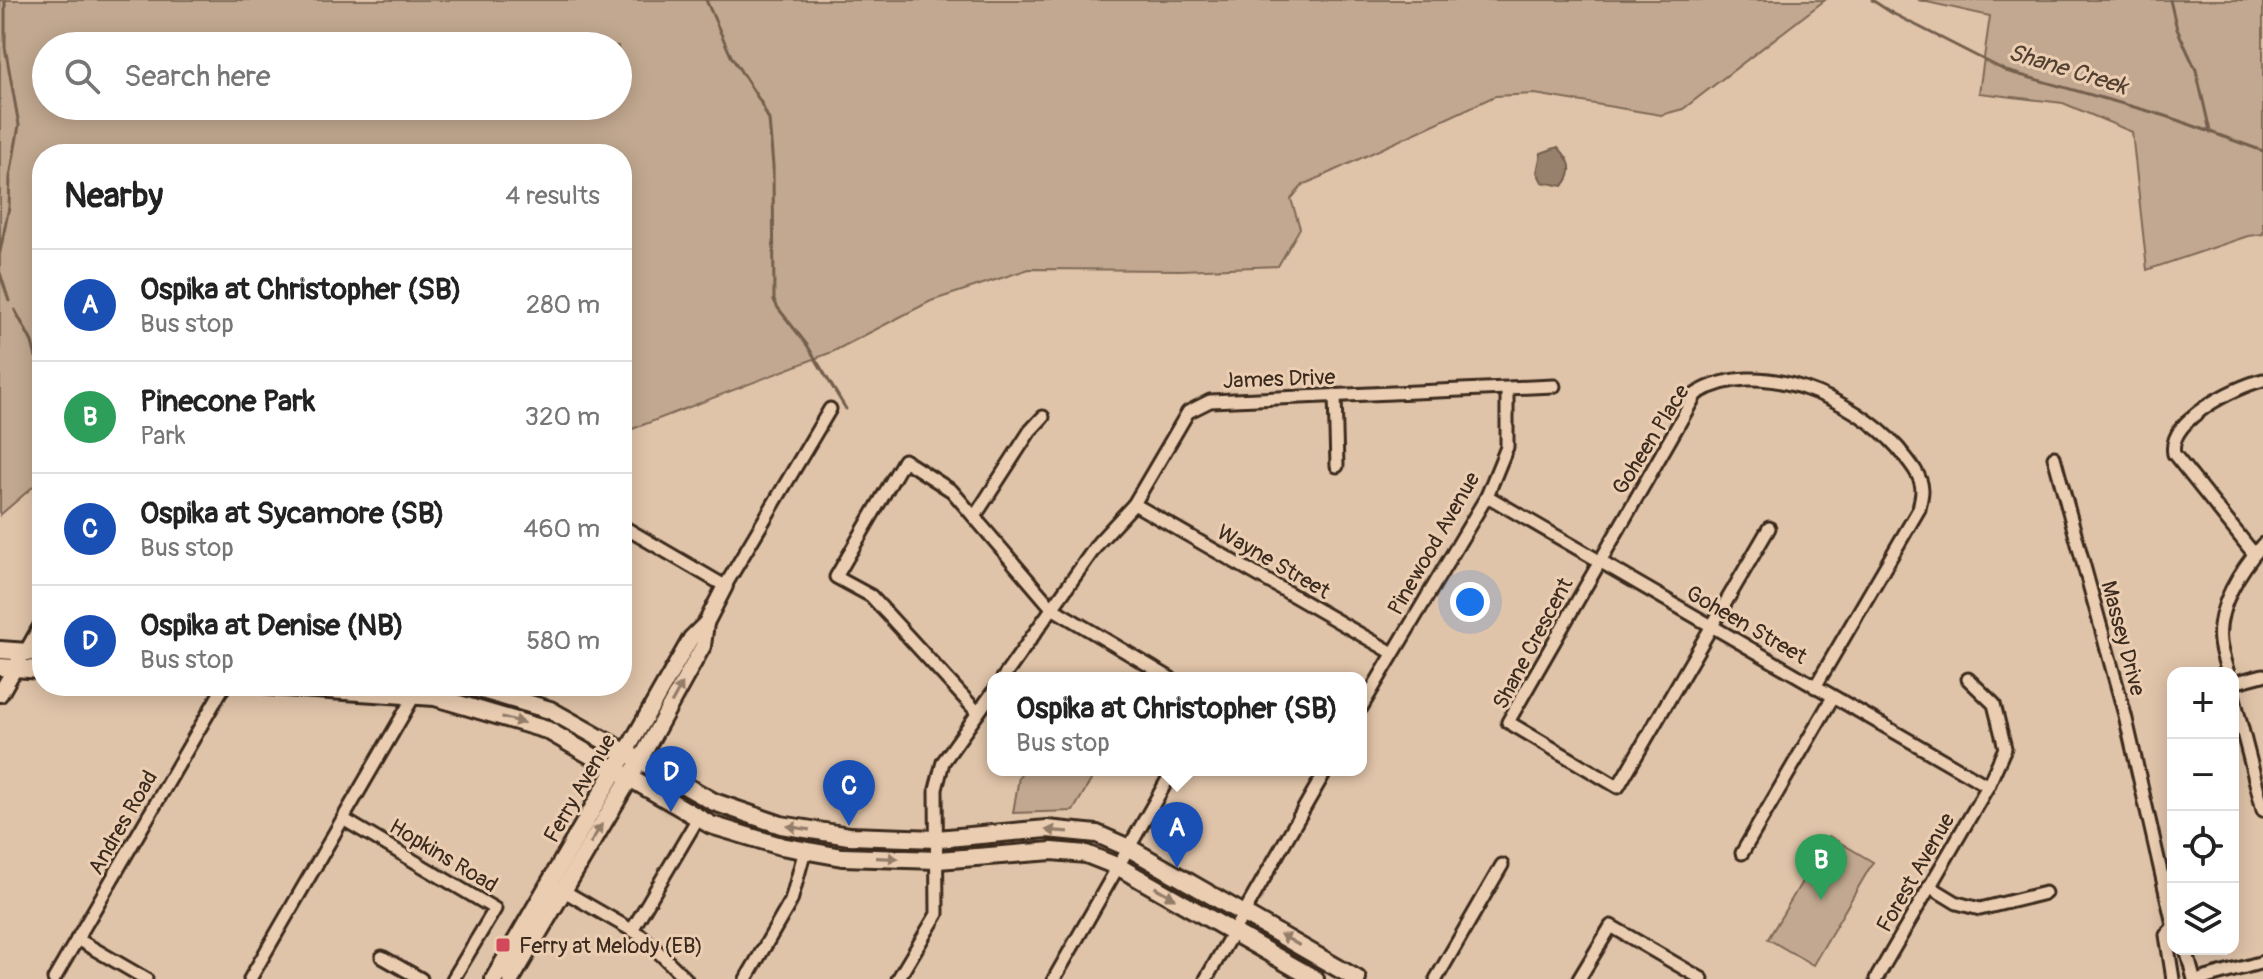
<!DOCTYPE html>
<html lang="en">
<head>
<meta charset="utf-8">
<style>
  :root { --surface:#fff; --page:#f2f2f2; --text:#222; --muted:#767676; --line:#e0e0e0; --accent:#db2777 }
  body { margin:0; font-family:Pangolin,sans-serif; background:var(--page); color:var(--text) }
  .controls { position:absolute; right:24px; bottom:24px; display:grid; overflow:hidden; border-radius:16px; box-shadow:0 4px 20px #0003 }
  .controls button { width:72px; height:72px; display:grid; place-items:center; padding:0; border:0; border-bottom:2px solid var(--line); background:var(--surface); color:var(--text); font:40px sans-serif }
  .you { position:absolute; left:1470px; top:602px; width:28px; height:28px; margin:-20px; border:6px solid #fff; border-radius:50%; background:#1a73e8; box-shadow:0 0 0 12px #1a73e833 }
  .badge { display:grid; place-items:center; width:52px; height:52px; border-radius:50%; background:var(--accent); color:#fff; font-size:26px; font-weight:700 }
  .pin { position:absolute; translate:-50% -66px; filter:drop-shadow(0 2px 4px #0008) }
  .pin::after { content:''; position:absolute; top:42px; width:28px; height:24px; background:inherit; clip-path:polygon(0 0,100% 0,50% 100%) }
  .popup { position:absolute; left:987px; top:672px; width:380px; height:104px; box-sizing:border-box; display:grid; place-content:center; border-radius:16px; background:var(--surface); filter:drop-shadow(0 2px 6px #0005); font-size:26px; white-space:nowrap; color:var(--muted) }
  .popup b { font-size:30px; color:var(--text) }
  .popup::after { content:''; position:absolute; left:50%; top:100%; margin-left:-16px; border:16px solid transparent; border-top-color:var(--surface) }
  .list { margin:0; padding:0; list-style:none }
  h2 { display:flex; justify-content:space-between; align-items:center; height:104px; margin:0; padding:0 32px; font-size:34px }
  h2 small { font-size:26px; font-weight:400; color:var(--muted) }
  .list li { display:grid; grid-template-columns:52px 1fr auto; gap:24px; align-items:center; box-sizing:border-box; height:112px; padding:0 32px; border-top:2px solid var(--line) }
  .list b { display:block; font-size:30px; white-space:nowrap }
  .list p { margin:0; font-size:26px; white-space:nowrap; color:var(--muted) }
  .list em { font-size:26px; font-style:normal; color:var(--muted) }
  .icon { flex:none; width:44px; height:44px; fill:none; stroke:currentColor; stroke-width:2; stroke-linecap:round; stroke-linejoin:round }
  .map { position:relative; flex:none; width:2263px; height:979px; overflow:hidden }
  .search { position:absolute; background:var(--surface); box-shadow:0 4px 20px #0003; left:32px; top:32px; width:600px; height:88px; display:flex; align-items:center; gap:20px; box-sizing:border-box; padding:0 28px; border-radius:44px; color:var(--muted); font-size:30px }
  .panel { position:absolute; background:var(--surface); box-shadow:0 4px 20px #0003; left:32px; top:144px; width:600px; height:552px; border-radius:32px }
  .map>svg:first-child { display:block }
  .green { fill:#c2a890; stroke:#7e6957; stroke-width:2; fill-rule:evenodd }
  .water { fill:#98816c; stroke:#735e4d; stroke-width:2 }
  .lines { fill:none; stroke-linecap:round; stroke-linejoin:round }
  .stream { stroke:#735e4d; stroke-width:3 }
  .minor-casing { stroke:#3b2a1e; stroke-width:17 }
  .tertiary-casing { stroke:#3b2a1e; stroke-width:20 }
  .secondary-casing { stroke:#3b2a1e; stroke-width:22 }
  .minor { stroke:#ebceb2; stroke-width:11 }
  .tertiary { stroke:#ebceb2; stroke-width:14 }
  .secondary { stroke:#ebceb2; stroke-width:16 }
  .oneway { fill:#937c68 }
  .poi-dot { fill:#d1495b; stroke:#ebceb2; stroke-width:3 }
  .labels { text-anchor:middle; stroke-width:6; stroke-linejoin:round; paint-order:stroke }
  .street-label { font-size:22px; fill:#3b2a1e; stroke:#ebceb2 }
  .poi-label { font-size:22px; fill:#3b2a1e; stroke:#ebceb2; text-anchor:start }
  .water-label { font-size:24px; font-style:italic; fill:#524032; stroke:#ebceb2 }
</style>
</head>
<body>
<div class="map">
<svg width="2263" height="979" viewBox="0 0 2263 979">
  <rect width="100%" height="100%" fill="#e0c4a9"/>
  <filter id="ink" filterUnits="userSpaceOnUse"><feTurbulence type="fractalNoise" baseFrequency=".0125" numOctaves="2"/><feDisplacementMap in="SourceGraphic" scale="16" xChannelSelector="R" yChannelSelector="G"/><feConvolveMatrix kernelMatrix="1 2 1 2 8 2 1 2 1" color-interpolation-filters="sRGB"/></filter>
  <g filter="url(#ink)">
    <g class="green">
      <path d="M0,0H1825L1683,109L1661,115L1535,94L1495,96L1303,185L1291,199L1300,228L1278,266L1181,270L1029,269L931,301L832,352L622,433V154H42V479L0,515ZM618,46V106H46V46Z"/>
      <polygon points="1918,0 2263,0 2263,234 2248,236 2147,270 2132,132 2063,103 1979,93 1990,16"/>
      <polygon points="1024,770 1097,770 1073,811 1013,813 1019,777"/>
      <polygon points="1829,836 1873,862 1813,965 1768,939"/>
    </g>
    <path class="water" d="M1558,147C1570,160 1576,170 1563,186L1542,182L1537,172L1541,153Z"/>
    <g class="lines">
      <g class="stream">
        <polyline points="706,0 731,56 760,101 769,120 773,166 774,300 778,308 807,345 846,409"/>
        <polyline points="1872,0 1892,13 2006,71 2166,116 2263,151"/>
        <polyline points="2170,0 2177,29 2196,70 2210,131"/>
        <polyline points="0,252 9,207 10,177 19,125 5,47 5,0"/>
        <polyline points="0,273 9,301"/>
        <polyline points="15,310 32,342 36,357"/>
        <polyline points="38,365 42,377"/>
      </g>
      <defs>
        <g id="minor">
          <polyline points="1335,395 1337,466"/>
          <polyline points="2054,457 2125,715 2173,924"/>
          <polyline points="1487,496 1988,786"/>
          <polyline points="1134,504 1393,653"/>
          <polyline points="975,516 1030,431 1043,417"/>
          <polyline points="622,526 725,586 830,409"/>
          <path d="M1769,528L1618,787L1508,722L1696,394C1758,355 1854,399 1898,448C1907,459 1922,475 1922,490C1922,496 1920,503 1919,509L1815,687"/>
          <path d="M2254,554L2174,454C2167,420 2235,387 2263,380"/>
          <polyline points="25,652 42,622"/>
          <path d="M2228,673C2225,663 2221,652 2220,642C2216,607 2241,569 2263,544"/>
          <polyline points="1003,678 1099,542 1134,504 1188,412 1210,401 1554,386"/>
          <polyline points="2233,683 2263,675"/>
          <polyline points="2233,694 2263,810"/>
          <polyline points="1361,708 1487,496 1507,447 1507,389"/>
          <polyline points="978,713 871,596 836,577 904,460 952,491 1052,608 1170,678"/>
          <polyline points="343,819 495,909 453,979"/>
          <polyline points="1742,853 1833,697"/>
          <polyline points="1929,886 1957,903 1980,909 2045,893"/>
          <polyline points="557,887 642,936 686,979"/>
          <polyline points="2173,927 2166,935 2173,979"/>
          <polyline points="632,930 698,818"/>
          <polyline points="77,939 146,979"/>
          <polyline points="2186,949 2194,979"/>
          <polyline points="382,957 421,979"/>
          <polyline points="54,979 224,686"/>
          <polyline points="250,979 414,696"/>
          <polyline points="746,979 791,901 805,850"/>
          <polyline points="898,979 937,914 936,789 943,762 993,692"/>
          <polyline points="1054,979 1173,770"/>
          <polyline points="1206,979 1326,770"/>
          <polyline points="1436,979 1502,865"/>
          <polyline points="1579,979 1611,926 1702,979"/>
          <polyline points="1876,979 1988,786 2005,748 1994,704 1968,679"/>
          <polyline points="2202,979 2263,962"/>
        </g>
        <g id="tertiary">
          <polyline points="0,694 20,659"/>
          <polyline points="626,752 691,638 706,623 725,586"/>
          <polyline points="640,760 703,646 706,623"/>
        </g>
        <g id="secondary">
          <polyline points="0,650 42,653"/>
          <polyline points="0,667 42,670"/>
          <polyline points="270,686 435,697 547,730 711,825 781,846 842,857 938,860 1052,851 1086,854 1119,867 1315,979"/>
          <polyline points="469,686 550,710 714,802 781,825 849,836 937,839 1047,829 1097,834 1129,848 1357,979"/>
          <polyline points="494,979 621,760"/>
          <polyline points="511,979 635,769"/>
        </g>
      </defs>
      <use href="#minor" class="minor-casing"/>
      <use href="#tertiary" class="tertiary-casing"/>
      <use href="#secondary" class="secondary-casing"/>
      <use href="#minor" class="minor"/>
      <use href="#tertiary" class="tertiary"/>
      <use href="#secondary" class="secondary"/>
    </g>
    <defs><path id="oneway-solid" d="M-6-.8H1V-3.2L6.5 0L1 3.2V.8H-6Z" transform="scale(2)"/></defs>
    <g class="oneway">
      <use href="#oneway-solid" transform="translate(677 693) rotate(-61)"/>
      <use href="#oneway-solid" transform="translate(513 720) rotate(16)"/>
      <use href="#oneway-solid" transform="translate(798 828) rotate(-171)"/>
      <use href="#oneway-solid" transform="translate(1057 831) rotate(-176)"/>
      <use href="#oneway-solid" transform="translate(596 834) rotate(-59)"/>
      <use href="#oneway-solid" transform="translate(887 858) rotate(2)"/>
      <use href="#oneway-solid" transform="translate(1165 893) rotate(30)"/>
      <use href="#oneway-solid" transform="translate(1290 940) rotate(-150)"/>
    </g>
  </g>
  <rect class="poi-dot" x="495" y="937" width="16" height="16" rx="4"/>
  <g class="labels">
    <g class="street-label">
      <text transform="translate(1279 378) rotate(-2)" y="8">James Drive</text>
      <text transform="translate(1650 439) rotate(-58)" y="8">Goheen Place</text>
      <text transform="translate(1433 543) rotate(-60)" y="8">Pinewood Avenue</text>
      <text transform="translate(1274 561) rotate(30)" y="8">Wayne Street</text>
      <text transform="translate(1747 624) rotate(30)" y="8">Goheen Street</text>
      <text transform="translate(2124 638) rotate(75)" y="8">Massey Drive</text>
      <text transform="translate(1532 643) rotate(-62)" y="8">Shane Crescent</text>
      <text transform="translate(579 788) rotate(-60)" y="8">Ferry Avenue</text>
      <text transform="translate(122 822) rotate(-60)" y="8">Andres Road</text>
      <text transform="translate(444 855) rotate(31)" y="8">Hopkins Road</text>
      <text transform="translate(1915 872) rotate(-60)" y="8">Forest Avenue</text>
    </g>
    <g class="poi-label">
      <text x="519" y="953">Ferry at Melody (EB)</text>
    </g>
    <g class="water-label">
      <text transform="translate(2068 69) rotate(17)" y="8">Shane Creek</text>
    </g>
  </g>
</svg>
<div class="controls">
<button>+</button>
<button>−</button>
<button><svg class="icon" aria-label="locate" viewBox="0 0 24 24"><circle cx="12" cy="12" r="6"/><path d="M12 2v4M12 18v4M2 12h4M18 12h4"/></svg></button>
<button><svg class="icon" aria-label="layers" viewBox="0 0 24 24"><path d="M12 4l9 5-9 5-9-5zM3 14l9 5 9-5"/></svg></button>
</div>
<div class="you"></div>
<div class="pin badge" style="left:1177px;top:868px;background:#1a4fb4">A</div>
<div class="popup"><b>Ospika at Christopher (SB)</b>Bus stop</div>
<div class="pin badge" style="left:1821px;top:900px;background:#2e9e5b">B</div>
<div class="pin badge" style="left:849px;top:826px;background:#1a4fb4">C</div>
<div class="pin badge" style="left:671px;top:812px;background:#1a4fb4">D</div>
<div class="search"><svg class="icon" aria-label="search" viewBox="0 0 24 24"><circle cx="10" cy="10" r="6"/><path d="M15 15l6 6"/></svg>Search here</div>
<section class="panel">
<h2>Nearby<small>4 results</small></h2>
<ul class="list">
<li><span class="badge" style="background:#1a4fb4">A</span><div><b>Ospika at Christopher (SB)</b><p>Bus stop</p></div><em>280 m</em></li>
<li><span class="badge" style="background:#2e9e5b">B</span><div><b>Pinecone Park</b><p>Park</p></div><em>320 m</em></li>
<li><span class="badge" style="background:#1a4fb4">C</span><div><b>Ospika at Sycamore (SB)</b><p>Bus stop</p></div><em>460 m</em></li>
<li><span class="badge" style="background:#1a4fb4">D</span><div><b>Ospika at Denise (NB)</b><p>Bus stop</p></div><em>580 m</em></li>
</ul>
</section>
</div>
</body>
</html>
